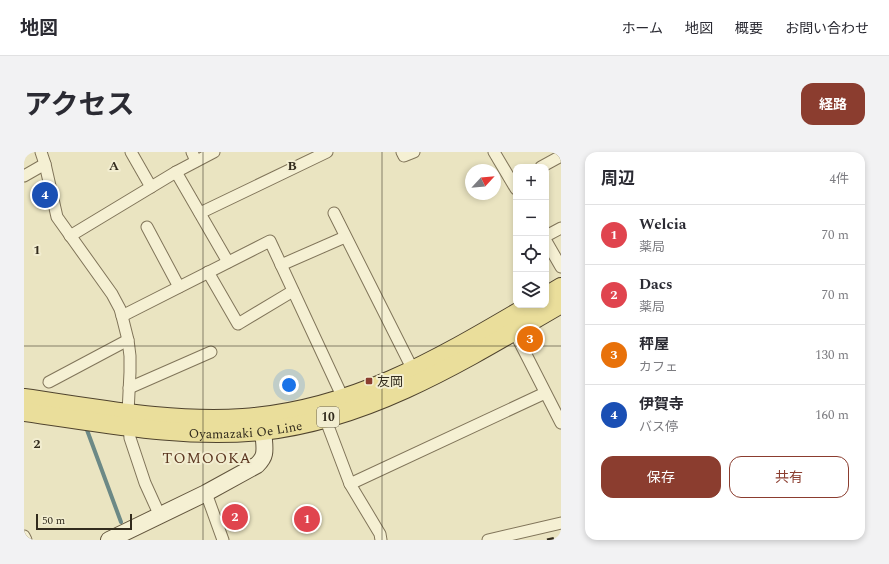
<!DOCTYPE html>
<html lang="ja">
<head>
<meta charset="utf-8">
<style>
  :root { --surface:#fff; --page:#f2f2f3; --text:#2b2b33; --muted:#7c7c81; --line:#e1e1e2; --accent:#8b3d2f }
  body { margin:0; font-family:Spectral,"Noto Sans JP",serif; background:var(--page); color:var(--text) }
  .controls { position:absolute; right:12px; top:12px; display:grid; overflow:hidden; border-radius:8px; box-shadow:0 2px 6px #0003 }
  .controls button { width:36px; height:36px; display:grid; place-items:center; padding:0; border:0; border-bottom:1px solid var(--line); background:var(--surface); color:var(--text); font:20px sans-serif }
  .compass { position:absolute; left:441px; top:12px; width:36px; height:36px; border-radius:50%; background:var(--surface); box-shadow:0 2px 6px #0003; rotate:64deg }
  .scale { position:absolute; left:12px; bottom:10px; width:96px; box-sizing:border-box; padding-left:4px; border:2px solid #322b1d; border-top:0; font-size:11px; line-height:14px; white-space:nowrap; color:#322b1d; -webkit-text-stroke:3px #f2edd0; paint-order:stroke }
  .you { position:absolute; left:265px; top:233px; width:14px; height:14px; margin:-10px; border:3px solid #fff; border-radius:50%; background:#1a73e8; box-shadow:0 0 0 6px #1a73e833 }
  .badge { display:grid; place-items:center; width:26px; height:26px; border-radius:50%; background:var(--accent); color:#fff; font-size:13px; font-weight:700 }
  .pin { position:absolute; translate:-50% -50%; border:2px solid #fff; box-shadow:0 1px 4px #0006 }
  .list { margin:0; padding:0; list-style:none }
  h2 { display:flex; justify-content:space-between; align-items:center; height:52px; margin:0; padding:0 16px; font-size:17px }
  h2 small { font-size:13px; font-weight:400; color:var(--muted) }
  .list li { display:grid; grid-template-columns:26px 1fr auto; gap:12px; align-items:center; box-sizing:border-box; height:60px; padding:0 16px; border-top:1px solid var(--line) }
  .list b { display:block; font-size:15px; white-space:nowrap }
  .list p { margin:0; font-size:13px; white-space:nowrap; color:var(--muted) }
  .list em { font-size:13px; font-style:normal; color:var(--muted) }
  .actions { display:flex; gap:8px; padding:12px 16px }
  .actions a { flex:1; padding:9px 0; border:1px solid var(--accent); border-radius:12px; text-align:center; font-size:14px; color:var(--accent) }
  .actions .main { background:var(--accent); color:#fff }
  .icon { flex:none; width:22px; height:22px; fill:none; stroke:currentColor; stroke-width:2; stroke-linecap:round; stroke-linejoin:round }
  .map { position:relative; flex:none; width:537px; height:388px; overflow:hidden; border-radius:12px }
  header { display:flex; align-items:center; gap:24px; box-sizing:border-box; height:56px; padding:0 20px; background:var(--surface); border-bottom:1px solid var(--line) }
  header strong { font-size:19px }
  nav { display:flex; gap:22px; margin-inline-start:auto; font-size:14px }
  .intro { display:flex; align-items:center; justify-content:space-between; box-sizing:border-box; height:96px; padding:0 24px }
  h1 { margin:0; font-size:28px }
  .button { padding:10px 18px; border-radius:12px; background:var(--accent); color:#fff; font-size:14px; font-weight:700 }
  main { display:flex; gap:24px; padding:0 24px }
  aside { flex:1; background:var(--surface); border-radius:12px; box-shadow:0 2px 6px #0003 }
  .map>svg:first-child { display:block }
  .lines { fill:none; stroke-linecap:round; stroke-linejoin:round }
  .stream { stroke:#6c8986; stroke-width:4 }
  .street-casing { stroke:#81755a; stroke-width:13 }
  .secondary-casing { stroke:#63563e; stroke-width:18 }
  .primary-casing { stroke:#4f432e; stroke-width:20 }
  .street { stroke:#f5f0d3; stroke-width:11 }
  .secondary { stroke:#f5f0d3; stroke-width:16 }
  .primary { stroke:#eade9b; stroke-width:18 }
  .rail { stroke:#322b1d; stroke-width:3; stroke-dasharray:7 7; stroke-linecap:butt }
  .grid { fill:none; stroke:#322b1d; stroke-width:1; stroke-opacity:0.55 }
  .poi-dot { fill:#8b3d2f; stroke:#f2edd0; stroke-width:1.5 }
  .labels { text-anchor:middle; stroke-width:4; stroke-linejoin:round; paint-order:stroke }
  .shield { fill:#f2edd0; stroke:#6c6553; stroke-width:1 }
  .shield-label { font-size:12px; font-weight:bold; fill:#322b1d }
  .poi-label { font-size:13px; fill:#322b1d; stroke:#f2edd0; text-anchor:start }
  .street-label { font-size:13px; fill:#322b1d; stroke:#f2edd0 }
  .quarter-label { font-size:15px; letter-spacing:1px; fill:#5b3620; stroke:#f2edd0 }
  .grid-label { font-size:13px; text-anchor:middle; font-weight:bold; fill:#322b1d; stroke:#f2edd0; stroke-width:4; stroke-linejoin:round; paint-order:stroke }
</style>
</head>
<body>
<header>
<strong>地図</strong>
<nav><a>ホーム</a><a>地図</a><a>概要</a><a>お問い合わせ</a></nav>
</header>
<div class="intro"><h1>アクセス</h1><a class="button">経路</a></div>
<main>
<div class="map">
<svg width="537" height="388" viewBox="0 0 537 388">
  <rect width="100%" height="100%" fill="#eae4c1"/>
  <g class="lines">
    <polyline class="stream" points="63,278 97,370"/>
    <defs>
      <g id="street">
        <polyline points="17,0 21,12 33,65 88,142 96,157 98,164 104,188 106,204 106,220 104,261 106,286 121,331 136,364"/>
        <polyline points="107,0 127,35"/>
        <polyline points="168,0 172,9"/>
        <polyline points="378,0 380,4 390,0"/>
        <polyline points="470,0 492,37"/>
        <polyline points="517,15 537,4"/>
        <polyline points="152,20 204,110"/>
        <polyline points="0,24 21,12"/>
        <polyline points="176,61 303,0"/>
        <polyline points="310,61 389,218"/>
        <polyline points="123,75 155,135"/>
        <polyline points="46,84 152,20 190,0"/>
        <polyline points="522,84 537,76"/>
        <polyline points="522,89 537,115"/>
        <polyline points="257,113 321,85"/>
        <polyline points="184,120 214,172 269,139"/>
        <polyline points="98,164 246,89 319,246"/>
        <polyline points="490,179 537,271"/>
        <polyline points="25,230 104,188"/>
        <polyline points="105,236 187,200"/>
        <polyline points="301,266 326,332 356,382 357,388"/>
        <polyline points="326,332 521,241"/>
        <polyline points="182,341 199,388"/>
        <polyline points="0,384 2,388"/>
        <polyline points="464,388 537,371"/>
      </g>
      <path id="secondary" d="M85,388L182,341L233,313C236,310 239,307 240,302C242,292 238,277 237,267"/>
      <g id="primary">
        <polyline points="522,144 537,135"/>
        <path d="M0,246C72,256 146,271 219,266C329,258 414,207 506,153"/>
        <path id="s1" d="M0,260C79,271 158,287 238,279C348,267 444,206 537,152"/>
      </g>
    </defs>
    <use href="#street" class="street-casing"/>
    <use href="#secondary" class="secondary-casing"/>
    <use href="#primary" class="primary-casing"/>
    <use href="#street" class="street"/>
    <use href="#secondary" class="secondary"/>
    <use href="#primary" class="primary"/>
    <polyline class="rail" points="523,388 537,385"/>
  </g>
  <path class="grid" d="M179,0V388M358,0V388M0,194H537"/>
  <rect class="poi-dot" x="341" y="225" width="8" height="8" rx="2"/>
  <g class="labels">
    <rect class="shield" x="293" y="255" width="22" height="20" rx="3"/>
    <g class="shield-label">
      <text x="304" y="269">10</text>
    </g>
    <g class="poi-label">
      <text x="353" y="234">友岡</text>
    </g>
    <g class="street-label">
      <text dy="5" stroke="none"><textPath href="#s1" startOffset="223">Oyamazaki Oe Line</textPath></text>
    </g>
    <g class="quarter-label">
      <text x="183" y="311">TOMOOKA</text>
    </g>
  </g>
  <g class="grid-label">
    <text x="90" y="18">A</text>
    <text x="268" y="18">B</text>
    <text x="13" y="102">1</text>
    <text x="13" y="296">2</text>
  </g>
</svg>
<div class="controls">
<button>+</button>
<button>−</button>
<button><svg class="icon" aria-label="locate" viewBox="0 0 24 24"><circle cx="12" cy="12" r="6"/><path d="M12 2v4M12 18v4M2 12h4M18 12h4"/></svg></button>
<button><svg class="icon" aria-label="layers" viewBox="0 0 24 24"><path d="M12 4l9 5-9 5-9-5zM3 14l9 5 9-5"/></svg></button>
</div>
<svg class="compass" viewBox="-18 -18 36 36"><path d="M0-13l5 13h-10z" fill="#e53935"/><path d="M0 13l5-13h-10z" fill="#7c7c81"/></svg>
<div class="scale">50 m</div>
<div class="you"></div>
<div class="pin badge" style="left:283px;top:367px;background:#e0444e">1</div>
<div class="pin badge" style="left:211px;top:365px;background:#e0444e">2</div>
<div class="pin badge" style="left:506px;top:187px;background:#e8710a">3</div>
<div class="pin badge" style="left:21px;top:43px;background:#1a4fb4">4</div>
</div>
<aside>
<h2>周辺<small>4件</small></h2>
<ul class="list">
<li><span class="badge" style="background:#e0444e">1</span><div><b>Welcia</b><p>薬局</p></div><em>70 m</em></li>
<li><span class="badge" style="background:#e0444e">2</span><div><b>Dacs</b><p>薬局</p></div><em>70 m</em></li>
<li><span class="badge" style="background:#e8710a">3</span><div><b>秤屋</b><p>カフェ</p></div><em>130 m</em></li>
<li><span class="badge" style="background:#1a4fb4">4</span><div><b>伊賀寺</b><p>バス停</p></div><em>160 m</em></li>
</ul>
<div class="actions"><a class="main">保存</a><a>共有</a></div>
</aside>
</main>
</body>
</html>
